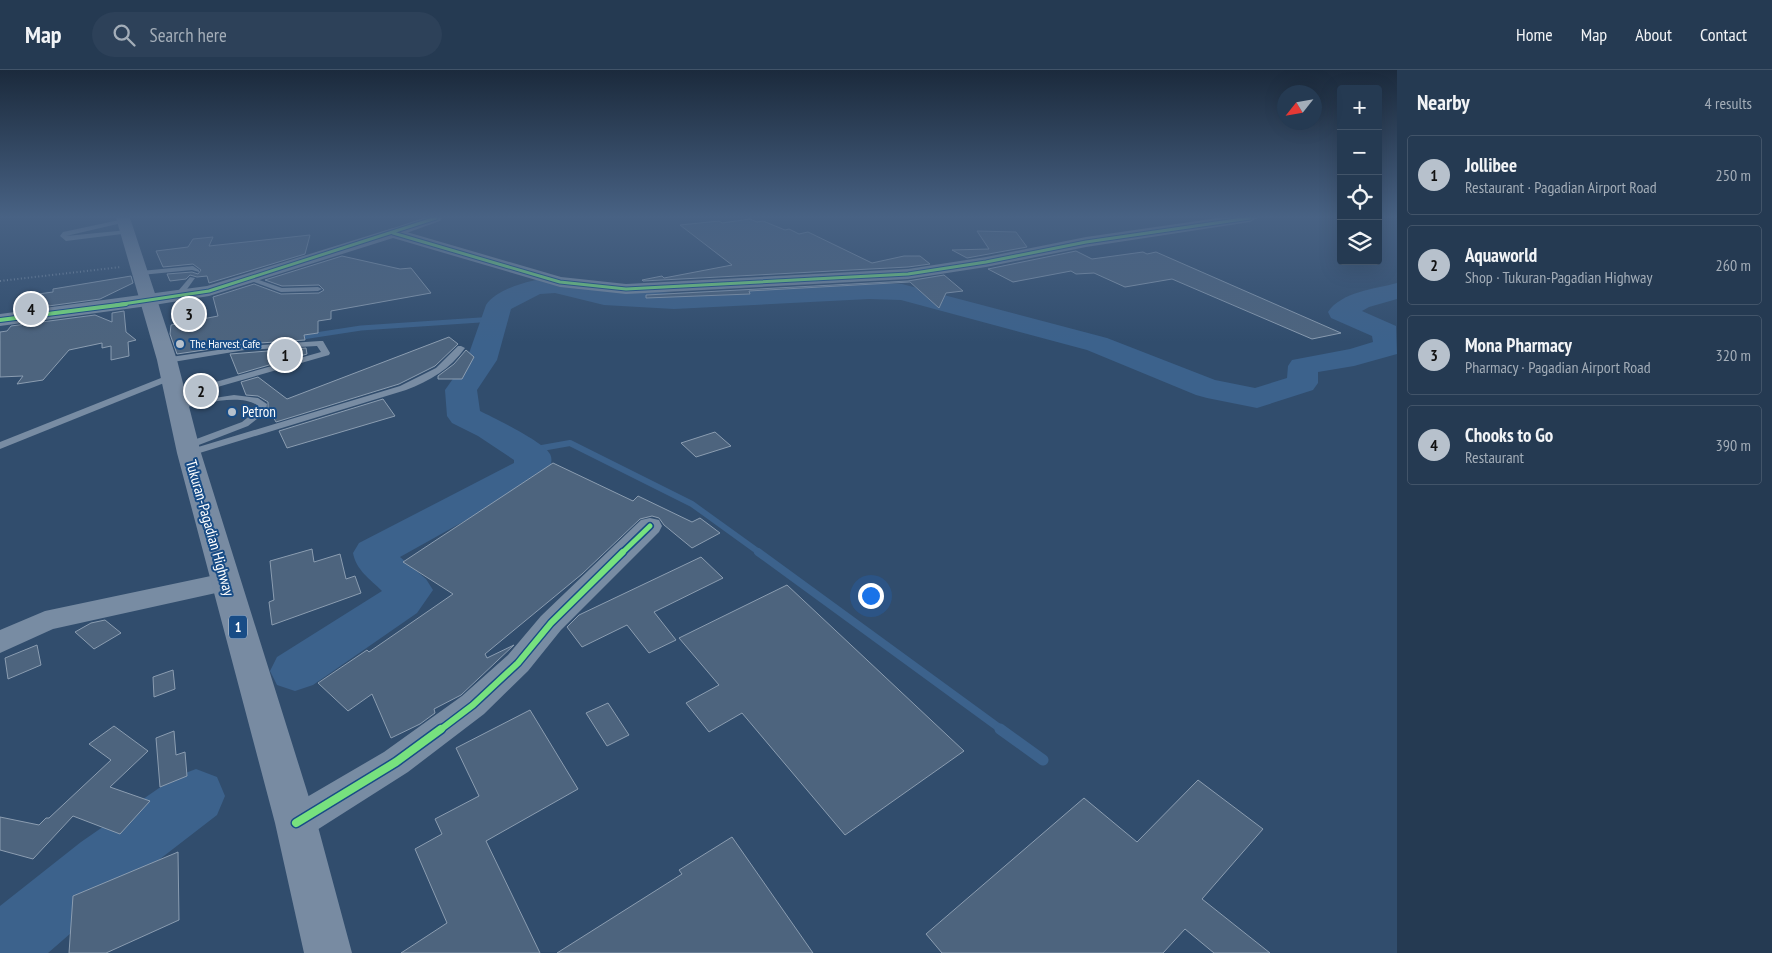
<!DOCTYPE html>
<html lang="en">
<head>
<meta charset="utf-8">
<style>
  :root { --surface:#253a52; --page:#2d4159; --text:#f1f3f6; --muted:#a3adb8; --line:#425469; --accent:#b7c1cc }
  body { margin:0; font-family:"PT Sans Narrow",sans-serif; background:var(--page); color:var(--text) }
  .controls { position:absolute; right:15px; top:15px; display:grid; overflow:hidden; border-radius:5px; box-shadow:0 5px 20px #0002 }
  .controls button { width:45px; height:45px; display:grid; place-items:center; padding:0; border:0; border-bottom:1px solid var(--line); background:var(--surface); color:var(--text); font:25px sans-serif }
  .compass { position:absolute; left:1277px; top:15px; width:45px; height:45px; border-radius:50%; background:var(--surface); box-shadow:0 5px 20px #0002; rotate:239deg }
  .you { position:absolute; left:870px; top:525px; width:18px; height:18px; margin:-12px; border:4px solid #fff; border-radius:50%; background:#1a73e8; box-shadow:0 0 0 8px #1a73e833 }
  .badge { display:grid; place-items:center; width:32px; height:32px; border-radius:50%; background:var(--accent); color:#111; font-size:16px; font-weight:700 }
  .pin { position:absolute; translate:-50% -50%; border:2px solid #fff; box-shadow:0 1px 5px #0006 }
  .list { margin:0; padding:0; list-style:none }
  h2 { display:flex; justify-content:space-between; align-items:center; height:65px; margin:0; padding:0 20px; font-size:21px }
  h2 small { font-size:16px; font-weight:400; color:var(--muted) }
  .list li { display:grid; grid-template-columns:32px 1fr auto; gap:15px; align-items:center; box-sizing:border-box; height:80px; margin:0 10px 10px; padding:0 10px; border:1px solid var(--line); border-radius:5px }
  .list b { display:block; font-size:19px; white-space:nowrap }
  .list p { margin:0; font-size:16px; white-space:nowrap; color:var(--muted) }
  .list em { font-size:16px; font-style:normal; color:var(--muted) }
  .icon { flex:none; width:28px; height:28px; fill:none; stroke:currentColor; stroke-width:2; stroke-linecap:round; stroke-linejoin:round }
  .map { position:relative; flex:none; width:1397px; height:883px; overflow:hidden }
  header { display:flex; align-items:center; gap:30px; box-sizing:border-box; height:70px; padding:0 25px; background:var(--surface); border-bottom:1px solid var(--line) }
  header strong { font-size:24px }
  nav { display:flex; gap:28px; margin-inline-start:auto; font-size:18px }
  .search { width:350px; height:45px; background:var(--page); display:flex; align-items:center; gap:12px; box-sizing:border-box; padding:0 18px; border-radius:28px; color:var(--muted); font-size:19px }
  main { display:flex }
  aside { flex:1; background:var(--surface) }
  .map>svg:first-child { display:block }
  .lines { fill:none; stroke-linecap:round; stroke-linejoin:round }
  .stream-far3 { stroke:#3c628c; stroke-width:5 }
  .stream-far2 { stroke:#3c628c; stroke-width:6 }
  .stream-far1 { stroke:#3c628c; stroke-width:8 }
  .stream { stroke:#3c628c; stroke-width:11 }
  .river { fill:#3c628c; fill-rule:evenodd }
  .building { fill:#4d647e; stroke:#8b9db1 }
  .path { stroke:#788ca3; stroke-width:2; stroke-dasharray:1 2.5; stroke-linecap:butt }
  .service { fill:#788ca3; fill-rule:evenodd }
  .minor { fill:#788ca3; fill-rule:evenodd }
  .tertiary { fill:#788ca3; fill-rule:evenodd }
  .trunk { fill:#788ba2; fill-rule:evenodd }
  .cycleway-far4-casing { stroke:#184c86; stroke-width:5 }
  .cycleway-far3-casing { stroke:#184c86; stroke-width:6 }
  .cycleway-far2-casing { stroke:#184c86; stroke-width:8 }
  .cycleway-far1-casing { stroke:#184c86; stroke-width:9 }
  .cycleway-casing { stroke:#184c86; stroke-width:11 }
  .cycleway-far4 { stroke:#77e17e; stroke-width:3 }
  .cycleway-far3 { stroke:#77e17e; stroke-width:4 }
  .cycleway-far2 { stroke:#77e17e; stroke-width:5 }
  .cycleway-far1 { stroke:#77e17e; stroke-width:6 }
  .cycleway { stroke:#77e17e; stroke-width:8 }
  .poi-dot { fill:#b7c1cc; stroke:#184c86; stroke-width:2 }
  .labels { text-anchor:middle; stroke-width:4; stroke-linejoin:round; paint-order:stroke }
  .far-poi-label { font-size:12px; fill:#fff; stroke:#184c86; text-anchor:start }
  .shield { fill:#184c86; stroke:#bac9db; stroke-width:1 }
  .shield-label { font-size:14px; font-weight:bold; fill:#fff }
  .poi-label { font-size:15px; fill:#fff; stroke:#184c86; text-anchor:start }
  .street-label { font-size:15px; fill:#fff; stroke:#184c86 }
</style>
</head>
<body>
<header>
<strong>Map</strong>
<div class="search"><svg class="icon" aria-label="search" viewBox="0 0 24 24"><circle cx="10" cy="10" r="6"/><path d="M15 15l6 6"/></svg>Search here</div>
<nav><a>Home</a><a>Map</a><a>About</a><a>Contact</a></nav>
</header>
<main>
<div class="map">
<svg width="1397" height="883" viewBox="0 0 1397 883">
  <rect width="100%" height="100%" fill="#314d6d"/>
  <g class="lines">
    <polyline class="stream-far3" points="296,268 361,258 495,249"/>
    <polyline class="stream-far2" points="525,381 570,373 692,434 760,483"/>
    <polyline class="stream-far1" points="758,482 1002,660"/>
    <polyline class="stream" points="1000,659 1043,690"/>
    <g class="river">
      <path d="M555,207L604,219L674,223L869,213L902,214L1107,268L1215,310L1255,318L1287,308L1288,296L1292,290L1350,279L1373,272L1372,266L1331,248L1328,242C1341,222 1375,219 1397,213V229L1369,237L1362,241L1396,256L1397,284L1354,296L1318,302V313L1313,320L1257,338L1207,328L1196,325L1087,280L901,230L869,229L674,239L604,235L555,223L540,224L511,239L497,290L477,320L480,341C494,348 544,372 550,384C554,392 549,400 545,406L400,487L426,509L433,520L417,543L313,615L295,621L277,615L270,601L277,587L382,521C370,509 356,500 353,483L359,473L514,393V390L478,366L452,353L447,346L445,320L467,289L486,235C498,217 535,209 555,207Z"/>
      <polygon points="196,699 217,707 225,726 217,745 125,816 48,883 0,883 0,836 81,772 175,707"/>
    </g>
  </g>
  <g class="building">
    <polygon points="750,149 757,152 763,151 785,160 789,159 799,164 808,162 872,193 904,186 920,186 930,194 908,197 643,211 642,210 662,206 664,208 732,195 680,155 719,151 722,153"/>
    <polygon points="977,161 1016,162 1027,177 967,188 952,180 989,179"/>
    <polygon points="310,165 305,184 209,213 207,206 197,207 190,205 186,209 170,211 167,204 192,202 198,204 201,200 193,194 163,197 156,181 188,177 193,169 213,167 209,176"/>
    <polygon points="1076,181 1092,189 1143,182 1147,184 1156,182 1341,263 1312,269 1172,209 1125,217 1094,203 1076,204 1071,201 1013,212 988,199"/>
    <polygon points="342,186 400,199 411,198 431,223 331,241 331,249 318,251 318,263 304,265 305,270 245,274 177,284 170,264 171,255 218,246 213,227 254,214 281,224 319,223 324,220 319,215 282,216 265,210"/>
    <polygon points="944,205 963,221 946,223 939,238 910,212 749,221 750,224 646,228 646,225 908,211"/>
    <polygon points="131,206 133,213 100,229 26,239 38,224 53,222 53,219"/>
    <polygon points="124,241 126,262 136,270 128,272 129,286 111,290 111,276 102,278 102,273 69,280 43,310 17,314 23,306 0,307 0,262 7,261 11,256 95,245 112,252 112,243"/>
    <polygon points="449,267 458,274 435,296 399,314 276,352 268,338 268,332 258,326 246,325 241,312 258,307 287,329"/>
    <polygon points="306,278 307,284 238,304 230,284"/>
    <polygon points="466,280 474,287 462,309 438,309 438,306 454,294"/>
    <polygon points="383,329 395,346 287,378 279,361"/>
    <polygon points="715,362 731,376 696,387 681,373"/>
    <polygon points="553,393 633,431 638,426 692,452 700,448 720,463 692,478 664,455 659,448 652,446 640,449 582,504 485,584 487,588 514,575 461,625 434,639 435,643 420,654 391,668 372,624 348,641 318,613 367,580 369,582 453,524 403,492"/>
    <polygon points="312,479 314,492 340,484 346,509 355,506 361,523 272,555 269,532 274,530 270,491"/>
    <polygon points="701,487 723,508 654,542 676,570 649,583 627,555 582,577 567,557 579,545"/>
    <polygon points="787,515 964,681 845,765 742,643 709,662 686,633 719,615 679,568"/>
    <polygon points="105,550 121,563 94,579 75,562 91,553"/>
    <polygon points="37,575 41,595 8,609 5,588"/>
    <polygon points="173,600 175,619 154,627 153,607"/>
    <polygon points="608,633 629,665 607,676 586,643"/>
    <polygon points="530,640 578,719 486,771 540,883 401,883 447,853 415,779 442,764 435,749 479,726 456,678"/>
    <polygon points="114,656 148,681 110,717 150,731 120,764 73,746 33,789 0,780 0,747 39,755 46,748 49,748 111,690 89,674"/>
    <polygon points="174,661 176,685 185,682 187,706 160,717 156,668"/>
    <polygon points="1198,710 1263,759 1202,829 1270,883 1214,883 1185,859 1163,883 942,883 926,864 1084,728 1137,772"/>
    <polygon points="732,767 813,883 557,883 682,804 679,800"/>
    <polygon points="178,782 179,850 106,883 69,883 73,826"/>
  </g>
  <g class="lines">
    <polyline class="path" points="0,211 121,197"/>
    <g class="service">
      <polygon points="124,149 126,150 126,152 66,166 128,160 130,161 130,163 66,171 60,166 63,162"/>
      <polygon points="193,196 199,200 199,202 192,200 141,205 138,203 141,201"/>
      <polygon points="190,207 195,208 180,229 174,229 173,227"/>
      <polygon points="249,208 253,208 282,218 318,217 322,219 318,221 281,222 249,210"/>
      <polygon points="320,271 323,271 330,283 329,285 179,328 173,328 171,326 173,324 321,282 317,276 245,280 167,293 164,292 164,288 245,276"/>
      <path d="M458,276H461L465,278C450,299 430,311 406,320L193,385H185L184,383L185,381L400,316L436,298Z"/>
      <polygon points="171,304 175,307 174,309 0,379 0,372"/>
      <path d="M234,325L258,328L267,334L266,342L248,356L191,378H183L182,376L183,374L242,352L256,341L257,335C238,323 199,335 178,339L175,338V334Z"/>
    </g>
    <g class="minor">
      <polygon points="423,148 442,148 440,151 398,166 388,166 387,163 388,160"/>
      <polygon points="650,448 659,450 662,456 659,462 561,560 528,601 484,644 408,702 309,765 296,770 283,765 278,753 283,741 384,682 462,626 508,585 541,546 641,450"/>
      <polygon points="225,503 234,505 238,512 234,519 53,559 0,583 0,560 45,541"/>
    </g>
    <polygon class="tertiary" points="1218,148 1257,148 1250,152 1086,177 986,197 908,209 626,224 560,217 393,168 209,226 148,236 0,256 0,244 207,216 393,158 561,207 626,214 908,199 986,187 1086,167"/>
    <polygon class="trunk" points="116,148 130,148 177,290 201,383 317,753 352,883 304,883 275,753 177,383 157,290"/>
    <defs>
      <g id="cycleway-far4">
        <polyline points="393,163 560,212 626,219 908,204 986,192 1086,172 1250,148"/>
        <polyline points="116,235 209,221 436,148"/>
      </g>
      <polyline id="cycleway-far3" points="0,250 126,234"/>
      <polyline id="cycleway-far2" points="622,483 650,456"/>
      <polyline id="cycleway-far1" points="440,660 473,635 518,593 551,553 623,482"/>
      <polyline id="cycleway" points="296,753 396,692 441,659"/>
    </defs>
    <use href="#cycleway-far4" class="cycleway-far4-casing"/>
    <use href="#cycleway-far3" class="cycleway-far3-casing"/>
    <use href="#cycleway-far2" class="cycleway-far2-casing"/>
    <use href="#cycleway-far1" class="cycleway-far1-casing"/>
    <use href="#cycleway" class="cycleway-casing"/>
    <use href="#cycleway-far4" class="cycleway-far4"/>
    <use href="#cycleway-far3" class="cycleway-far3"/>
    <use href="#cycleway-far2" class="cycleway-far2"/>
    <use href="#cycleway-far1" class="cycleway-far1"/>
    <use href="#cycleway" class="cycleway"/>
  </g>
  <linearGradient id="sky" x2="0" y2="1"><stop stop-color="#1b2a3c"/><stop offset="0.54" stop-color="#486284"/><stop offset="1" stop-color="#486284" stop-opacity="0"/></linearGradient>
  <rect width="1397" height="272" fill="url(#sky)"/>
  <g class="poi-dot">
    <circle cx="180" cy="274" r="5"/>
    <circle cx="232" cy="342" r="5"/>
  </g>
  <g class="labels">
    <g class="far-poi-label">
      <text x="190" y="278">The Harvest Cafe</text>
    </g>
    <rect class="shield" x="229" y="545.5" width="18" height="23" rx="4"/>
    <g class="shield-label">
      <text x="238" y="562">1</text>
    </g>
    <g class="poi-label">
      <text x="242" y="347">Petron</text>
    </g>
    <g class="street-label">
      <text transform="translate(210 458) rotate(74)" y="5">Tukuran-Pagadian Highway</text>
    </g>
  </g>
</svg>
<div class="controls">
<button>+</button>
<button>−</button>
<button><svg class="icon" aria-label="locate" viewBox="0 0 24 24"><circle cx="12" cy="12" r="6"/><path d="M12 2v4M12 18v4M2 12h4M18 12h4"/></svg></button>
<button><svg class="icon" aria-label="layers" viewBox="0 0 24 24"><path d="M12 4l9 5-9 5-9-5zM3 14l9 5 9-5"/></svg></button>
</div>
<svg class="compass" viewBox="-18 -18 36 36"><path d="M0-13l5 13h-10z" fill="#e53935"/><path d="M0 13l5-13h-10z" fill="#a3adb8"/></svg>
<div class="you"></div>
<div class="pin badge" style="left:285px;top:285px">1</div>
<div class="pin badge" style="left:201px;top:321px">2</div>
<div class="pin badge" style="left:189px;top:244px">3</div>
<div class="pin badge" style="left:31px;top:239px">4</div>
</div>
<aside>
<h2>Nearby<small>4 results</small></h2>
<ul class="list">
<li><span class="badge">1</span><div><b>Jollibee</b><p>Restaurant · Pagadian Airport Road</p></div><em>250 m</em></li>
<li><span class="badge">2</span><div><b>Aquaworld</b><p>Shop · Tukuran-Pagadian Highway</p></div><em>260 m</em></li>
<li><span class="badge">3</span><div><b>Mona Pharmacy</b><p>Pharmacy · Pagadian Airport Road</p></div><em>320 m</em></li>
<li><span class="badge">4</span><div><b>Chooks to Go</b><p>Restaurant</p></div><em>390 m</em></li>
</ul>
</aside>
</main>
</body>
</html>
